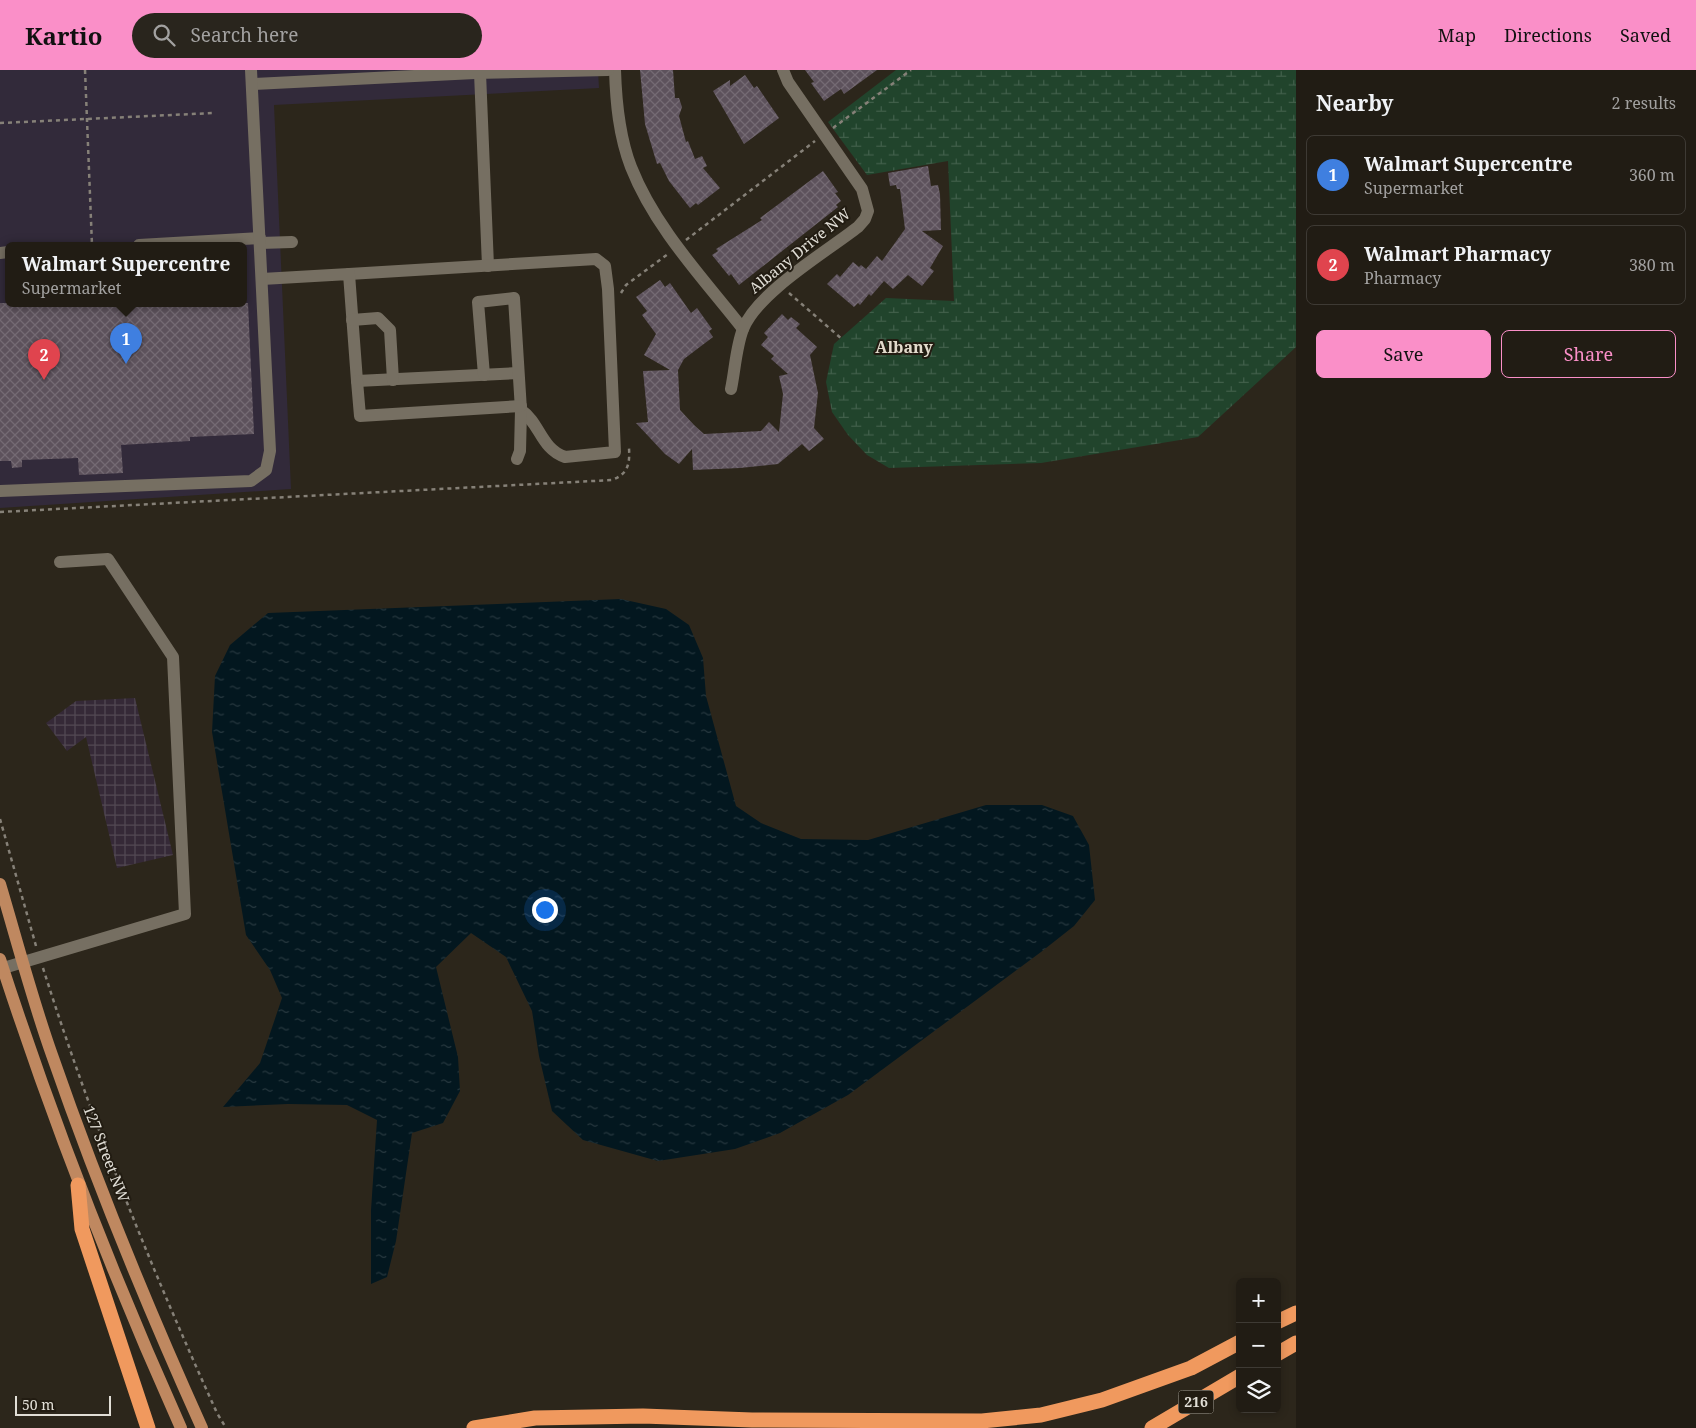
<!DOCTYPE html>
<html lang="en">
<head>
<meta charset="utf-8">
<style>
  :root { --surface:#211c14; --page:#29251d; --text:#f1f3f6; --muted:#a2a1a0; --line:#3e3a34; --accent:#fa8fc8 }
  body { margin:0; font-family:"Noto Serif",serif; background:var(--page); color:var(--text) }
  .controls { position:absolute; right:15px; bottom:15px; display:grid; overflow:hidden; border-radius:8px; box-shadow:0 2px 8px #0003 }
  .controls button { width:45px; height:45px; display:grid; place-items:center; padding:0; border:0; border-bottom:1px solid var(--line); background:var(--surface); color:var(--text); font:25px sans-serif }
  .scale { position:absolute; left:15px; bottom:12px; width:96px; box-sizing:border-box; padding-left:5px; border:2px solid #e1ded6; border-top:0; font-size:14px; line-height:18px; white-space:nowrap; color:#e1ded6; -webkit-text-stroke:4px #221c12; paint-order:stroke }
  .you { position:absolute; left:544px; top:839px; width:18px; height:18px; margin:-12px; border:4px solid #fff; border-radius:50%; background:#1a73e8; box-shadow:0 0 0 8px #1a73e833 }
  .badge { display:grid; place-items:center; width:32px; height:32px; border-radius:50%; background:var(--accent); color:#fff; font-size:16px; font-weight:700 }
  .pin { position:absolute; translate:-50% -41px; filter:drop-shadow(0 1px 2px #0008) }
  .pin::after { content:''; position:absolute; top:26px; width:18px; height:15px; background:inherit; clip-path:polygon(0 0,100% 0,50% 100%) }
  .popup { position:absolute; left:5px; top:172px; width:242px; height:65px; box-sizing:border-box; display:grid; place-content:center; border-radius:8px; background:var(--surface); filter:drop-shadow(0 1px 4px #0005); font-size:16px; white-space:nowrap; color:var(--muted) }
  .popup b { font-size:19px; color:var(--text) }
  .popup::after { content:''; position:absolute; left:50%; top:100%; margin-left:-10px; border:10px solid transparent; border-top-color:var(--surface) }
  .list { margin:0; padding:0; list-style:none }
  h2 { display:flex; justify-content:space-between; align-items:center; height:65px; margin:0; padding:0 20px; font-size:21px }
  h2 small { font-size:16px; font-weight:400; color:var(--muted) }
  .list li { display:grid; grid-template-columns:32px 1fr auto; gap:15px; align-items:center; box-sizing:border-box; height:80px; margin:0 10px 10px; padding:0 10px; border:1px solid var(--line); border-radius:8px }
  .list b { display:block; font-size:19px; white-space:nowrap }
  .list p { margin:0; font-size:16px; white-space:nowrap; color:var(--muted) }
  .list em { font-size:16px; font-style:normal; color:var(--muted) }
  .actions { display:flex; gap:10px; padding:15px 20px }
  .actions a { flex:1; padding:11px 0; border:1px solid var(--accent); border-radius:8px; text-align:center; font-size:18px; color:var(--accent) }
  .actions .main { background:var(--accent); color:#111 }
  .icon { flex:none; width:28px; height:28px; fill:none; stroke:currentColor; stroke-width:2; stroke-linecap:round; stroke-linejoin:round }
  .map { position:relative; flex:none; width:1296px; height:1358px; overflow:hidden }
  header { display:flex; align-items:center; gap:30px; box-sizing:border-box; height:70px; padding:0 25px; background:var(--accent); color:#111 }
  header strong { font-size:24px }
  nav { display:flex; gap:28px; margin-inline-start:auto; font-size:18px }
  .search { width:350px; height:45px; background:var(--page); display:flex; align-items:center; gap:12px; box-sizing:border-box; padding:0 18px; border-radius:28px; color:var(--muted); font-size:19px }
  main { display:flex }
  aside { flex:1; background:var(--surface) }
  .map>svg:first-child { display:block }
  .commercial { fill:#322a3a; fill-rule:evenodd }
  .industrial { fill:url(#industrial-grid) }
  .wetland { fill:url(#wetland-marsh) }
  .water { fill:url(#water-ripples) }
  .building { fill:url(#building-cross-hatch) }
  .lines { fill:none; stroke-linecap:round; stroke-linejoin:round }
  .path { stroke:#868178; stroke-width:2.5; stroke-dasharray:4 4; stroke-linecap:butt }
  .minor { stroke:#766f62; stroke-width:12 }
  .major { stroke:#bf8860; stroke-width:12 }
  .highway { stroke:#f0995e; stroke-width:15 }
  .labels { text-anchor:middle; stroke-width:4; stroke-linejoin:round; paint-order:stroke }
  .shield { fill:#221c12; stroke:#a8a49b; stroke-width:1 }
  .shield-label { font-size:14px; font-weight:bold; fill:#e1ded6 }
  .street-label { font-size:15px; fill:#e1ded6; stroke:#221c12 }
  .neighbourhood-label { font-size:16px; font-weight:bold; fill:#e2dbcc; stroke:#221c12 }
</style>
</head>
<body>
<header>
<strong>Kartio</strong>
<div class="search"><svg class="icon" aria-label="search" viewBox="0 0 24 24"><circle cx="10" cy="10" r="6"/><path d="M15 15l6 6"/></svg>Search here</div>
<nav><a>Map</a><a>Directions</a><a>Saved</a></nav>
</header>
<main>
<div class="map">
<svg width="1296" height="1358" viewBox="0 0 1296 1358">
  <defs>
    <pattern id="industrial-grid" width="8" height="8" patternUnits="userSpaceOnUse" patternTransform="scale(1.25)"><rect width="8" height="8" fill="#352937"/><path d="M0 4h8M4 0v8" fill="none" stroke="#524853"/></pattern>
    <pattern id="wetland-marsh" width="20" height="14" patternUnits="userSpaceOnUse" patternTransform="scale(1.25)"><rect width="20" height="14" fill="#21442c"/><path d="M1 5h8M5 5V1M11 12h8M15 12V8" fill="none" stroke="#415f4a"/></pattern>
    <pattern id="water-ripples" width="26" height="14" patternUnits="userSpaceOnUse" patternTransform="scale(1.25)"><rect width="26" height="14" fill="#03171f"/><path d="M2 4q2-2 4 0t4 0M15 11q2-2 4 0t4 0" fill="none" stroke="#27383f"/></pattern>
    <pattern id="building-cross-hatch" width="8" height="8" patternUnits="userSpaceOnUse" patternTransform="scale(1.25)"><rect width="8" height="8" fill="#5d525c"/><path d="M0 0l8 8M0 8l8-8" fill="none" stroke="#746a73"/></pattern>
  </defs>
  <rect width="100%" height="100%" fill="#2c261b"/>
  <path class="commercial" d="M0,0H598L599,18L274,35L291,419L0,438ZM8,175H244V233H8Z"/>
  <polygon class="industrial" points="135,628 173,785 117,798 86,667 67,681 46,653 76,631"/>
  <polygon class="wetland" points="896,0 1296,0 1296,277 1198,367 1041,393 889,398 867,385 848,365 832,342 826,312 834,274 886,228 954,231 948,91 867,105 828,52"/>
  <polygon class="water" points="621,529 666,539 689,555 703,588 706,626 736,736 761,753 801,769 868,770 986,735 1042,735 1073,746 1089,775 1095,830 1074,856 1041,882 848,1025 780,1063 735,1079 658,1091 583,1070 552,1041 539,986 532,941 506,887 471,863 436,897 458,987 460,1021 443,1053 412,1063 396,1171 387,1207 371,1214 371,1140 377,1050 347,1035 288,1034 223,1037 260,993 282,928 270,900 246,865 212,662 215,606 230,575 268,543"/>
  <g class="building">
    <polygon points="640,0 673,0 675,28 679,28 682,37 679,46 686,72 688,71 695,89 702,86 707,96 703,98 720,118 698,135 696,133 690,138 669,111 660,93 657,94 645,54"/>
    <polygon points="805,0 877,0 844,24 841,19 824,31 811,13 814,12"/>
    <polygon points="745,5 754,18 757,16 779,48 744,74 713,21 730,10 730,16"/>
    <polygon points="928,96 931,116 938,115 940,124 941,160 922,161 943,176 930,198 934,201 922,216 908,205 893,219 884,211 871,226 869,224 860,235 858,233 854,237 827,214 837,204 840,207 853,192 859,197 861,195 866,199 877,186 882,191 905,159 900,119 897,119 896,115 890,116 888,103"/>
    <polygon points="823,101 838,122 835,123 841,131 836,135 838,137 739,215 731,204 729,206 712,185 718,181 716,179 762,150 760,148"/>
    <polygon points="660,210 665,217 670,213 691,243 697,238 712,259 709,261 713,267 684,289 678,300 680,340 694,355 704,364 761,361 769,352 779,362 783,324 779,306 788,304 771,289 774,286 761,275 768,267 764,263 782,244 788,250 791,247 800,254 796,258 817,277 810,285 818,323 814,358 824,369 809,381 802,374 778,394 740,398 693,400 692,379 679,394 665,384 636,353 648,352 643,301 670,300 644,285 656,264 642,245 647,241 636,227"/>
    <polygon points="0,233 248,233 254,364 190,367 190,371 121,375 123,403 79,405 78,388 22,390 22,397 12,398 11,391 0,391"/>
  </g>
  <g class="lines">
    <g class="path">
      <polyline points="85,0 92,175"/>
      <polyline points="0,53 214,43"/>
      <polyline points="833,58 911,0"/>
      <polyline points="686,170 815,71"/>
      <polyline points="621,223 626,215 668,184"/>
      <polyline points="789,223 843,270"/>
      <path d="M0,442L612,410C628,404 630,394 629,378"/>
      <polyline points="0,749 36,876"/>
      <path d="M43,898C91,1050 151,1198 217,1343L226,1358"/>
    </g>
    <g class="minor">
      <path d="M615,0C616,33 619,66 631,97C655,158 703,208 743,259"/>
      <polyline points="480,3 488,196"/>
      <polyline points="252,14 475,3 608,0"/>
      <polyline points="260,173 292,172"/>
      <polyline points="139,175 260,168"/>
      <polyline points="0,183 8,182"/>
      <path d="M349,204L596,189L605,196L608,219L615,382L565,387C541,379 540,353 521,340"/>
      <polyline points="262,209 349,204 357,311 518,303"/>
      <polyline points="352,250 378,248 390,260 393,310"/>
      <polyline points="484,305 478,232 514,228 521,340 520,381 517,389"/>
      <polyline points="357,311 360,346 521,336"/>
      <path d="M731,319C735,300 736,277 743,259C758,222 826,182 858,157L865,149L868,141L862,119L788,12L783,0"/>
      <polyline points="0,421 251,411 266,400 270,381 251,0"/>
      <polyline points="0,899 185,844 173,587 108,489 60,492"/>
    </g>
    <g class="major">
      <path d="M0,814C17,871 32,929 52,985C96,1112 147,1236 202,1358"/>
      <path d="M0,889C52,1050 112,1204 181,1358"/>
    </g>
    <g class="highway">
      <polyline points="78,1115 82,1159 148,1358"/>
      <polyline points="1277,1252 1296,1243"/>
      <polyline points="1277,1284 1296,1273"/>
      <polyline points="474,1358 535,1348 643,1346 752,1350 982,1351 1041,1345 1102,1330 1191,1298 1240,1272"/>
      <polyline points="1152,1358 1240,1306"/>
    </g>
  </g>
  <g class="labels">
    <rect class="shield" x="1178.5" y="1320.5" width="35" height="23" rx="4"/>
    <g class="shield-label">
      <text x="1196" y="1337">216</text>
    </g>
    <g class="street-label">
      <text transform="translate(800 181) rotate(-39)" y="5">Albany Drive NW</text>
      <text transform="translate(106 1084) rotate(69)" y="5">127 Street NW</text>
    </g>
    <g class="neighbourhood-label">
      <text x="904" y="283">Albany</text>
    </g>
  </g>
</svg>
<div class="controls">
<button>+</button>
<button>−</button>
<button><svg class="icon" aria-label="layers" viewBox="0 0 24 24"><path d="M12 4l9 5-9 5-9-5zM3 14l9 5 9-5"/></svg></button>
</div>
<div class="scale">50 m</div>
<div class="you"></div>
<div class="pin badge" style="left:126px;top:294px;background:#3f7fe0">1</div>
<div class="popup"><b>Walmart Supercentre</b>Supermarket</div>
<div class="pin badge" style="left:44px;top:310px;background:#e0444e">2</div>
</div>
<aside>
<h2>Nearby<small>2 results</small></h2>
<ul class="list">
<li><span class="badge" style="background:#3f7fe0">1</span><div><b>Walmart Supercentre</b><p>Supermarket</p></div><em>360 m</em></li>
<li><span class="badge" style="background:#e0444e">2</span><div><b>Walmart Pharmacy</b><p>Pharmacy</p></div><em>380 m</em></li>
</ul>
<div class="actions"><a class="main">Save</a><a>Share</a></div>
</aside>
</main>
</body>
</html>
